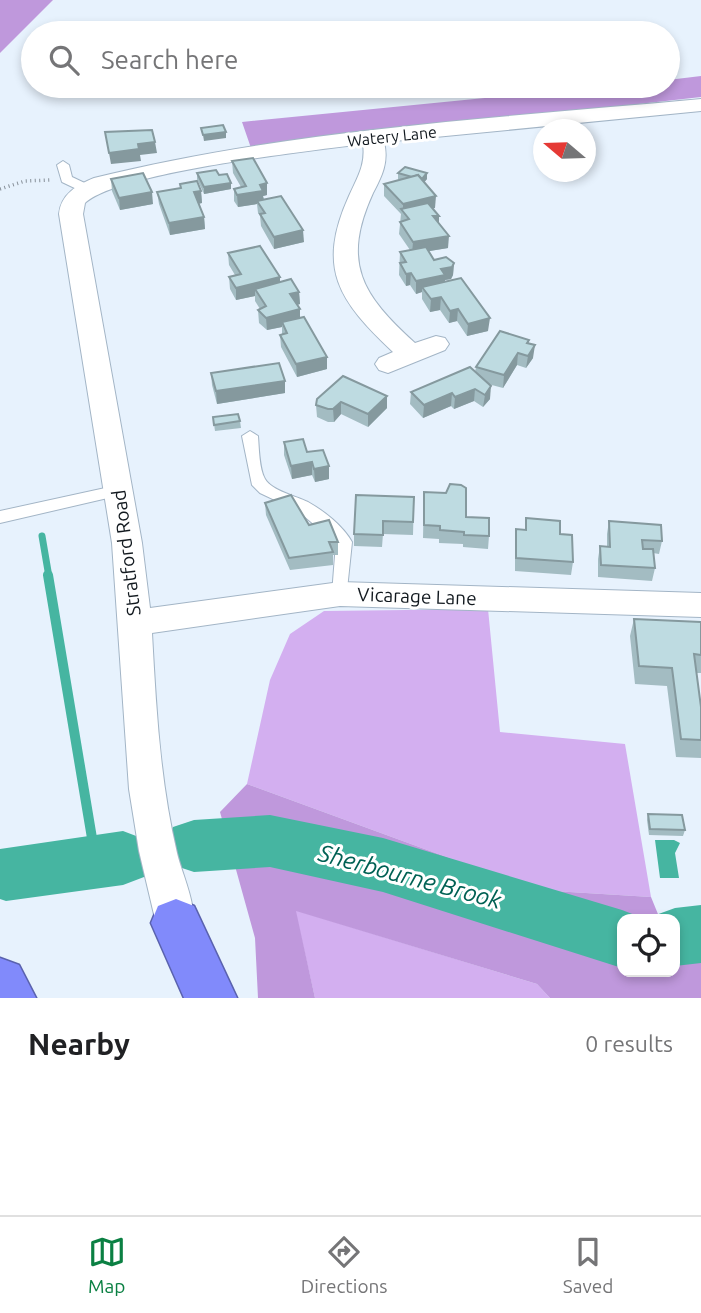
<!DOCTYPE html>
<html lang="en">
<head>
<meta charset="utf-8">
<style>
  :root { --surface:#fff; --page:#f2f2f2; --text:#202124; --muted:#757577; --line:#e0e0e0; --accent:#0b8043 }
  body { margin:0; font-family:Ubuntu,sans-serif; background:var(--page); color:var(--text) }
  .controls { position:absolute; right:21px; bottom:21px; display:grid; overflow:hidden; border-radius:14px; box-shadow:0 4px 10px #0003 }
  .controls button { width:63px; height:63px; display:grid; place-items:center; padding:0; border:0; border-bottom:2px solid var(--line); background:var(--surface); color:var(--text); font:35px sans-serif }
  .compass { position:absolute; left:533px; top:119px; width:63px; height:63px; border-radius:50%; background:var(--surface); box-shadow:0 4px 10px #0003; rotate:289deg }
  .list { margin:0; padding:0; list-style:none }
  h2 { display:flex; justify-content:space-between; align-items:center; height:91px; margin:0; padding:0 28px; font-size:30px }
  h2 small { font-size:23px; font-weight:400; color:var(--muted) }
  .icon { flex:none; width:38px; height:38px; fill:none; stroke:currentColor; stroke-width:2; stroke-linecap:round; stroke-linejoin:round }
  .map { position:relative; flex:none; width:701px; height:998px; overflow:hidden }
  .search { position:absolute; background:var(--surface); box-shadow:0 4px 10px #0003; left:21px; right:21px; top:21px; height:77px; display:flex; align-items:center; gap:18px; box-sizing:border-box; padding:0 24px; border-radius:38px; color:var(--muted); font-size:26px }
  .sheet { height:217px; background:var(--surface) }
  nav { display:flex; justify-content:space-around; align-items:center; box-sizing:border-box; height:98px; border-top:2px solid var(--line); background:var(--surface); font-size:19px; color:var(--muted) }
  nav a { display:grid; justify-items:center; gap:4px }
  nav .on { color:var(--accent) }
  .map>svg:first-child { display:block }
  .green { fill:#d3aff0 }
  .forest { fill:#bf98dc }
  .water { fill:#46b5a1 }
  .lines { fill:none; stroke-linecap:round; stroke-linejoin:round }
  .stream-far1 { stroke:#46b5a1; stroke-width:7 }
  .stream { stroke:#46b5a1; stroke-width:10 }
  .river { fill:#46b5a1; fill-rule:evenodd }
  .lane-casing { stroke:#a3b5c6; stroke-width:2 }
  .street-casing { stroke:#a3b5c6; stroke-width:2 }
  .highway-casing { stroke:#5a62ae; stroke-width:3 }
  .path { stroke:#868f98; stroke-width:3.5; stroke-dasharray:1 3.5; stroke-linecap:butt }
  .lane { fill:#fff; fill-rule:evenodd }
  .street { fill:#fff; fill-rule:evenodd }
  .highway { fill:#818afb; fill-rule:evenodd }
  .wall { fill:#a3bcc2 }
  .shaded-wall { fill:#85999e }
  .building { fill:#bedbe1; stroke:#85999e; stroke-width:2 }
  .labels { text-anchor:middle; stroke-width:6; stroke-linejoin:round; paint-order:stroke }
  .far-street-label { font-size:16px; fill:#12191f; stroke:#fff }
  .street-label { font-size:19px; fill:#12191f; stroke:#fff }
  .near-water-label { font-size:24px; font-style:italic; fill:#006154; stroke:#fff }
</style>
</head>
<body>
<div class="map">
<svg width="701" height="998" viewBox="0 0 701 998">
  <rect width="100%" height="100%" fill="#e7f2fd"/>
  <g class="green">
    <polygon points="488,609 500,732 625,744 651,897 537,890 247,784 270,680 290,634 324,611"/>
    <polygon points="295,910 537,984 550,998 315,998"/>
  </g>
  <g class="forest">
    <polygon points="0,0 53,0 0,53"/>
    <polygon points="701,76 701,97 251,148 242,122 606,86 668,86 668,80"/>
    <polygon points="247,784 537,890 651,897 660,919 622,919 622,972 675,972 675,937 701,934 701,998 550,998 537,984 296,911 315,998 258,998 255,938 220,812"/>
  </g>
  <polygon class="water" points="655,840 674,840 680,843 675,853 679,878 660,878"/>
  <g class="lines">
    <polyline class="stream-far1" points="42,536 49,577"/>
    <polyline class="stream" points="48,575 96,862"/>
    <g class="river">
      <polygon points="270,815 383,838 622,910 645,919 622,919 622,968 383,892 270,867 194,872 173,865 164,846 173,827 194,820"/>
      <polygon points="123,831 144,839 153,858 144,877 123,885 6,901 0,899 0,849"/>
      <polygon points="701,905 701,963 675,966 675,919 651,919 653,916 675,908"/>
    </g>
    <defs>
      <g id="lane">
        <polygon points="63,161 69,165 72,177 91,186 91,192 83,192 62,182 57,165"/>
        <path d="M250,431L258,436C259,448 259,469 265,479C272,491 296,496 308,502C324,511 343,526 352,542L346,599H334L332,594L336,543L298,511L260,493L252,485L242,436Z"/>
        <polygon points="119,485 125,486 127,490 125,494 0,523 0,511"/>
      </g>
      <path id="street" d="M701,99V111L384,142C389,162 382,176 373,193C341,263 362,295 415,343L436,336L445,338L449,344L445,350L388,373L379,370L375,364L379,358L393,352C339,301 316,269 349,196C357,178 366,165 363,144C310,151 118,172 85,203L83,214L142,543L150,608L340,582L701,593V617L340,606L152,633C156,707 160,781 177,853C183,878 201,912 190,936L176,941L162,936L156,923L139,851L129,789L112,543L59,214C61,194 77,185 94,178C292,129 498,118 701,99Z"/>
      <g id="highway">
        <polygon points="176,899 194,906 237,998 184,998 151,923 158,906"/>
        <polygon points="0,958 19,965 36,998 0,998"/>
      </g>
    </defs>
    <use href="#lane" class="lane-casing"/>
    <use href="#street" class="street-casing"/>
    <use href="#highway" class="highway-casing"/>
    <polyline class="path" points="0,189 25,181 50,180"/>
    <use href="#lane" class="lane"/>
    <use href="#street" class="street"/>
    <use href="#highway" class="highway"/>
  </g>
  <g class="wall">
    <polygon points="232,161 267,183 267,195 263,196 264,199 304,242 274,249 261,226 260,216 258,213 257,204 238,207 234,201 234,189 241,187 233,173"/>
    <polygon points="197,173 219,175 231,183 231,189 204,194 197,179"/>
    <polygon points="398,173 427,173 427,179 424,182 435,208 433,208 448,248 429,251 434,260 454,263 453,275 451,279 445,280 445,282 488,331 467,336 457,321 449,323 440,310 430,312 422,299 422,292 416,294 410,285 406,286 399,275 400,252 410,250 399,234 401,214 384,196 384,184 401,180 398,179"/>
    <polygon points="111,179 153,204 120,210 112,191"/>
    <polygon points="180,184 201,191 202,203 199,204 204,217 205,229 170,235 159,204 157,192 180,188"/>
    <polygon points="228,253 299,292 300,304 297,305 300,309 300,318 327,357 327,369 297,377 281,347 280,335 282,334 282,327 267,330 259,323 258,310 260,309 255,301 255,296 236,300 230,289 229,277 235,275 229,265"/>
    <polygon points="529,340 529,343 533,358 526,368 517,365 503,388 488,384 490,399 483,407 474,401 454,409 451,406 423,418 410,404 411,392 475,372 476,367"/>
    <polygon points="211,373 285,393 217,404 212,385"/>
    <polygon points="387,396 387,408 368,427 341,414 334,422 328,422 317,417 316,405"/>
    <polygon points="213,417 240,421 241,428 215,431"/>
    <polygon points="284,442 307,452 329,479 315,482 312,475 292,479 284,455"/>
    <polygon points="424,492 466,517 489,536 488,549 463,547 463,544 439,543 439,539 423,538"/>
    <polygon points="414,497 413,535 383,534 382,547 354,546 354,534"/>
    <polygon points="265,503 338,542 338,555 333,555 333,565 290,570 266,515"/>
    <polygon points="526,518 560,534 573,562 571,575 515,571 515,542 516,529 525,530"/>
    <polygon points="609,521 662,541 659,554 653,553 655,568 652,581 598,577 598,559 600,546 607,547 607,534"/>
    <polygon points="634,619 701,622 701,673 696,673 701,707 701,758 676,757 667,686 635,684 630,636"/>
    <polygon points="648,814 685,830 683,836 649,835 647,820"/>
  </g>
  <g class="shaded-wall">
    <polygon points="226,132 226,138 204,141 203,135"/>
    <polygon points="155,142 157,153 140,155 141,161 111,164 109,153 138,144"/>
    <polygon points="427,173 427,179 421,186 421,180"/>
    <polygon points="231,183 231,189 204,194 204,187"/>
    <polygon points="267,183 267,195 263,196 264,202 257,201 257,204 238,207 237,195 260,185"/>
    <polygon points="201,191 202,203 195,204 194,192"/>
    <polygon points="152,192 153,204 120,210 119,198"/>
    <polygon points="436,196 435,208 406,216 403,212 403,204"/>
    <polygon points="433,216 439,216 439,228"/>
    <polygon points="204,217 205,229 170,235 169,223"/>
    <polygon points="303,230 304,242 274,249 274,237"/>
    <polygon points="449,236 448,248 412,254 413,242"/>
    <polygon points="454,263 453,275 451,279 445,280 445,288 422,287 422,292 416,294 416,281"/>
    <polygon points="411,273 410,285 406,286 406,274"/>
    <polygon points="280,277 280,290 255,289 255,296 236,300 236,288"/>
    <polygon points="299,292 300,304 290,307 290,294"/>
    <polygon points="441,297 440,310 430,312 431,299"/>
    <polygon points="300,309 300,322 282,322 282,327 267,330 266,318"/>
    <polygon points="458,309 457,321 449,323 450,311"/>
    <polygon points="490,318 488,331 467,336 468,324"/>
    <polygon points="535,345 533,358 526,368 528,356"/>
    <polygon points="518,353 517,365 503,388 504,375"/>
    <polygon points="327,357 327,369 297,377 296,364"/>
    <polygon points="285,381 285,393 217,404 216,391"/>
    <polygon points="491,386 490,399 483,407 485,395"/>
    <polygon points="475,389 474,401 454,409 455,397"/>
    <polygon points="452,393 451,406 423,418 424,405"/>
    <polygon points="387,396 387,408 368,427 368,414"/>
    <polygon points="341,402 341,414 334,422 333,409"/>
    <polygon points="312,462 312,475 292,479 291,466"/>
    <polygon points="329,466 329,479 315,482 314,469"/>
  </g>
  <g class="building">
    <polygon points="223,125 226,132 203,135 201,128"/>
    <polygon points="152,130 155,142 138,144 139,149 109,153 105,132"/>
    <polygon points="253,158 267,183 260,185 263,191 237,195 234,189 246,186 232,161"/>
    <polygon points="405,167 427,173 422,179 418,175 412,177 398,173"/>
    <polygon points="216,170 219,175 227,174 231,183 204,187 197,173"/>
    <polygon points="143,173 152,192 119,198 111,179"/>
    <polygon points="418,175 436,196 403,204 384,184"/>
    <polygon points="197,181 201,191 194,192 204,217 169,223 157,192 181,188 180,184"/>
    <polygon points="281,196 303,230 274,237 260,214 265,213 257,201"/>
    <polygon points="428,203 439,216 433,216 449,236 413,242 400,222 409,219 401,209"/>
    <polygon points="260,246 280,277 236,288 229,277 241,274 228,253"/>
    <polygon points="426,247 434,260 446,257 454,263 452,267 441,269 445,275 416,281 411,273 406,274 400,263 406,262 400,252"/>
    <polygon points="461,278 490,318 468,324 458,309 450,311 441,297 431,299 422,287"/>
    <polygon points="291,279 299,292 290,294 300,309 266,318 258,310 266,306 255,289"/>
    <polygon points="304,317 327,357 296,364 280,335 287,333 282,322"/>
    <polygon points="500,331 529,340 527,343 535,345 528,356 518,353 504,375 476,367"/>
    <polygon points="279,363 285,381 216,391 211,373"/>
    <polygon points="470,367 491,386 485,395 475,389 455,397 452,393 424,405 411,392"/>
    <polygon points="343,376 387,396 368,414 341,402 333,409 328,409 316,405 317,399"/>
    <polygon points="238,414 240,421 214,425 213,417"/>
    <polygon points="303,439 307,452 323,450 329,466 314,469 312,462 291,466 284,442"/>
    <polygon points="450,484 461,485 466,488 466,517 489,518 489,536 464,535 464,532 440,530 440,526 424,525 424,492 446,493"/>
    <polygon points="291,495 309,525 329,520 338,542 329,542 333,552 289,558 265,503"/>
    <polygon points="356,495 414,497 413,522 383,521 383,535 354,534"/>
    <polygon points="526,518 560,521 560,534 572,535 573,562 516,558 516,529 526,530"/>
    <polygon points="609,521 661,525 662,541 642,540 643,549 653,549 655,568 601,565 600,546 610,547"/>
    <polygon points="634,619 701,622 701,655 694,654 701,707 701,740 681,739 672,668 639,666"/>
    <polygon points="648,814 682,815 685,830 650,829"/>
  </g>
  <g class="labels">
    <g class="far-street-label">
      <text transform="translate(392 136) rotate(-6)" y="6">Watery Lane</text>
    </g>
    <g class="street-label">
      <text transform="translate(126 553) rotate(-97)" y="7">Stratford Road</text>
      <text transform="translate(417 596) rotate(2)" y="7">Vicarage Lane</text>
    </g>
    <g class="near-water-label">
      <text transform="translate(410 877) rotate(15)" y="8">Sherbourne Brook</text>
    </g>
  </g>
</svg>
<div class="controls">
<button><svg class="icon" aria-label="locate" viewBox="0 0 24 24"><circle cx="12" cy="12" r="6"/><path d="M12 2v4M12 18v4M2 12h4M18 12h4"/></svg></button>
</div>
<svg class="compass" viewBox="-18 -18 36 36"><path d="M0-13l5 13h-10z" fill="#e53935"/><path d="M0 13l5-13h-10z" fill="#757577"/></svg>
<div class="search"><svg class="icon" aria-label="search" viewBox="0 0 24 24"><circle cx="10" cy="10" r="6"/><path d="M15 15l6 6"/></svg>Search here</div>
</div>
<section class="sheet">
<h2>Nearby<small>0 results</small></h2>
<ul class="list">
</ul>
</section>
<nav>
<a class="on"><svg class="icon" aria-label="map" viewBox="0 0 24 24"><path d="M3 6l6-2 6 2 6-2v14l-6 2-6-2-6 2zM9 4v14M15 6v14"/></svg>Map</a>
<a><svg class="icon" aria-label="directions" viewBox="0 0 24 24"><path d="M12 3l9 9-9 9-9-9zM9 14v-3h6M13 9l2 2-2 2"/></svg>Directions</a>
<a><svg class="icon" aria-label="saved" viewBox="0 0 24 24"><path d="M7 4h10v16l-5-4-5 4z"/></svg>Saved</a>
</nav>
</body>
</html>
